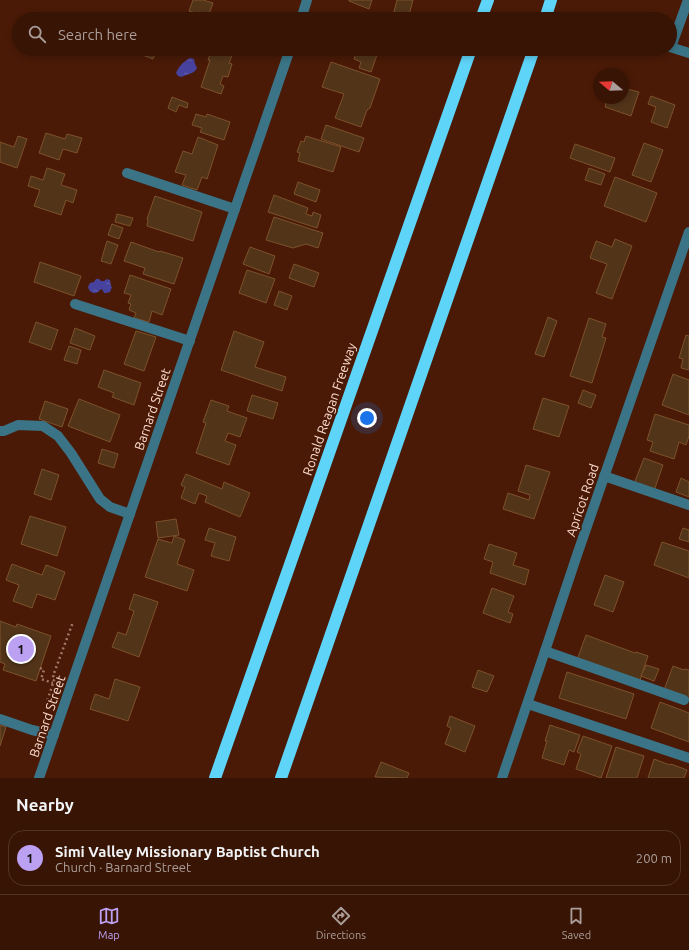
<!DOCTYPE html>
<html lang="en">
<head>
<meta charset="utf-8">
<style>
  :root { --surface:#381404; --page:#432113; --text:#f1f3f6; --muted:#ab9e9a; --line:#523326; --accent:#bca0f2 }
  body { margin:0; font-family:Ubuntu,sans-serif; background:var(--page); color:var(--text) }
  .compass { position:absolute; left:593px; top:68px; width:36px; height:36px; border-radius:50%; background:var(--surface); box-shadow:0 2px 6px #0003; rotate:289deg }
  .you { position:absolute; left:367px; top:418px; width:14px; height:14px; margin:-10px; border:3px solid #fff; border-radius:50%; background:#1a73e8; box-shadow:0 0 0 6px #1a73e833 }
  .badge { display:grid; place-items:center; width:26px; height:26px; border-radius:50%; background:var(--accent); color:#111; font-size:13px; font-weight:700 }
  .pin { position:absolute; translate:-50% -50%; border:2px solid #fff; box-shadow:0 1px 4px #0006 }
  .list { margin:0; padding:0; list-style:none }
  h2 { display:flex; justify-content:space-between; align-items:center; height:52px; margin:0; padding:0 16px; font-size:17px }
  h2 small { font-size:13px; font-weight:400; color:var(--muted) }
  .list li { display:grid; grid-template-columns:26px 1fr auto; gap:12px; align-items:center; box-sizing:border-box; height:56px; margin:0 8px 8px; padding:0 8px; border:1px solid var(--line); border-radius:16px }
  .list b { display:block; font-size:15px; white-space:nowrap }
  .list p { margin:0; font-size:13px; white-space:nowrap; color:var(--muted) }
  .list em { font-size:13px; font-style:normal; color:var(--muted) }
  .icon { flex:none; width:22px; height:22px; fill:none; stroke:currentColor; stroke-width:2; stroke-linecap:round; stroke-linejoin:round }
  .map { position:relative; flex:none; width:689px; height:778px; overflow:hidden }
  .search { position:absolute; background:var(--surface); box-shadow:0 2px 6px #0003; left:12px; right:12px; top:12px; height:44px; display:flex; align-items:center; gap:10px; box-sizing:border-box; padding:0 14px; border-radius:22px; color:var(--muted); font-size:15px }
  .sheet { height:116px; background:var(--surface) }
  nav { display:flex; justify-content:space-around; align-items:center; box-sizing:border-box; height:56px; border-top:1px solid var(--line); background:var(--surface); font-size:11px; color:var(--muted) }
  nav a { display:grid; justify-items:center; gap:2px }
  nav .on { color:var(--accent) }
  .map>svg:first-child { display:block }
  .water { fill:url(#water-ripples) }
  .building { fill:#523419; stroke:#7c522b }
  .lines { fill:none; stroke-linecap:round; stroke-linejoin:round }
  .path { stroke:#a07868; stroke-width:2.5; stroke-dasharray:2 3; stroke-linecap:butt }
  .minor { stroke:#3b7486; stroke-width:10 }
  .highway { stroke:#5ed4f8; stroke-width:12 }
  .labels { text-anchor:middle; stroke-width:3.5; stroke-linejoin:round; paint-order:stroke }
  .street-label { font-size:13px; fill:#fcdcd0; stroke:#4a1a06 }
</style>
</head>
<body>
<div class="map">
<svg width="689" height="778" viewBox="0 0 689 778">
  <defs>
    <pattern id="water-ripples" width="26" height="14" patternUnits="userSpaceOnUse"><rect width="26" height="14" fill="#48429f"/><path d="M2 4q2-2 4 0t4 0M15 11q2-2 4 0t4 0" fill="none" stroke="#635dab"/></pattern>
  </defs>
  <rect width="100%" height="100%" fill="#4a1a06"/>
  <g class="water">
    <path d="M190,58L194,59L195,64L197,68L195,71L192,73L181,77L178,76L176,73C179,66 184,61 190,58Z"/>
    <path d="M96,279H99L101,281H104L107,279L110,280L111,286L112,287L110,292L106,293H104L102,289C100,290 99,291 98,292C93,295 89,291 88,287L90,283L94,282Z"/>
  </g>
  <g class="building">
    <polygon points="193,0 203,0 213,3 208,17 189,11"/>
    <polygon points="349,0 372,0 369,9 349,1"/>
    <polygon points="397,0 413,0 408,19 404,19 393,15"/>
    <polygon points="132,49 157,49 153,59 132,51"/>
    <polygon points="212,49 221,49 233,53 229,63 232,64 228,77 223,76 220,84 224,86 221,94 201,87 210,60 208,60"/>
    <polygon points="360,49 379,49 371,72 359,68 361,62 354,59 357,50 359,51"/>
    <polygon points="331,62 380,79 370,108 367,110 361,127 335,118 344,94 322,87"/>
    <polygon points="623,88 639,92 631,116 605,107 607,98 623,98"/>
    <polygon points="651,96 675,105 667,128 651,122 656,107 648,104"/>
    <polygon points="172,97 188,103 187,108 179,105 176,112 168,108"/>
    <polygon points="196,114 206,117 207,114 230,122 224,140 200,132 202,128 192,125"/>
    <polygon points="326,125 364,138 359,152 321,139"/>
    <polygon points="46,133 65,139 67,134 82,138 77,153 63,149 59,160 39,153"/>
    <polygon points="18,136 27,139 17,168 0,162 0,142 14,147"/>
    <polygon points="306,136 341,147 333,172 298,161 300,153 297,152 301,141 304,142"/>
    <polygon points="198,137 218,145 207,179 202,177 197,190 182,185 186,175 175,172 183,151 192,154"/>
    <polygon points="644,143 663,150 651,182 632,175"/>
    <polygon points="575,144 615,158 610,172 570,158"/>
    <polygon points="47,168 65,174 61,185 77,190 73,203 66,200 61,215 34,206 40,190 28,186 31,176 43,180"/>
    <polygon points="589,168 605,174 601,185 585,180"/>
    <polygon points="615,177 657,193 646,222 604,206"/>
    <polygon points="298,182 320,190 316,202 294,194"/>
    <polygon points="274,195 308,208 306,214 312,216 313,212 321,215 317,228 268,212"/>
    <polygon points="155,196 202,212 193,241 147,226 148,220 147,219"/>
    <polygon points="117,214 133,218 130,226 115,222"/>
    <polygon points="274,217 323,233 318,248 306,244 293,248 266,240"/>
    <polygon points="112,224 123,228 119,239 108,235"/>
    <polygon points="615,239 632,246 612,299 596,293 607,264 590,258 596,241 612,247"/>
    <polygon points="107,241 118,245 111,264 101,261"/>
    <polygon points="131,242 159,252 160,251 183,258 174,284 143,274 145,268 124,261"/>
    <polygon points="250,247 275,256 269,274 243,264"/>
    <polygon points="40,262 81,276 74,296 34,282"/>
    <polygon points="294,264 319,273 314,287 289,278"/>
    <polygon points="247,270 275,279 266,303 239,293"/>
    <polygon points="130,275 171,289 162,315 152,311 149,322 134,318 136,313 129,310 131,304 128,303 131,295 124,293"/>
    <polygon points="279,291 292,296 287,310 274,305"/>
    <polygon points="548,317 557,321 544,357 535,354"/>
    <polygon points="589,318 606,324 602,337 606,338 592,383 570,376"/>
    <polygon points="36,322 58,330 51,350 29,342"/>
    <polygon points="75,328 95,336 90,350 70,343"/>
    <polygon points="136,331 156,337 144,371 124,364"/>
    <polygon points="234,331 264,342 255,367 286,377 282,391 221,370"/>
    <polygon points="686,335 689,336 689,370 681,368 683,359 679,358"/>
    <polygon points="69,346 81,350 77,364 64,360"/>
    <polygon points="104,370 141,383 134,405 112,397 114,393 98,387"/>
    <polygon points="673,374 689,380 689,415 662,405"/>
    <polygon points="583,390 596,395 591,408 578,403"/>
    <polygon points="252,395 278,403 273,419 247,411"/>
    <polygon points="543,398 569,406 559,437 533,429"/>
    <polygon points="79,399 120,415 110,442 68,426"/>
    <polygon points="211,400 229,406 227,411 247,418 240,437 228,433 225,441 236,445 229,465 196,453 206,423 203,422"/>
    <polygon points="45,401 68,409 62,427 39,419"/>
    <polygon points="655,414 689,425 689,436 686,445 679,442 674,459 650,451 653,442 647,440"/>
    <polygon points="102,449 118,454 114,468 98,463"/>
    <polygon points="644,458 663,465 654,491 634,484"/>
    <polygon points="526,465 550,472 534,519 503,509 508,493 529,500 530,495 518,491"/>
    <polygon points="42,469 59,475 51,500 34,494"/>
    <polygon points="186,474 222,489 224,482 250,493 240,517 205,502 207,496 199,493 195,504 181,498 185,487 181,485"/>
    <polygon points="681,478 689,482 689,497 676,492"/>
    <polygon points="30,516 66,527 57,556 21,544"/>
    <polygon points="176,519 179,535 158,538 156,522"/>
    <polygon points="209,528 236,537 229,561 211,556 215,543 205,540"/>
    <polygon points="683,528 689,530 689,542 679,539"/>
    <polygon points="174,536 185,540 177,564 194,570 187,591 145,577 158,539 172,543"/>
    <polygon points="662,542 689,551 689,578 654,565"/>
    <polygon points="489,544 517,553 513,565 529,570 525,585 490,573 493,562 484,559"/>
    <polygon points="12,564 42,575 46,565 65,572 55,600 37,594 32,608 13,601 19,585 6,580"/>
    <polygon points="605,575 624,582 613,612 594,605"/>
    <polygon points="492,588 514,596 508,612 513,614 510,623 483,613"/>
    <polygon points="134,594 158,602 139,657 112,647 118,632 126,635 134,611 129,609"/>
    <polygon points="0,621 16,627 17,624 51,636 36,681 3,670 5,664 0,662"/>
    <polygon points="586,635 635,653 636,652 648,656 639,683 577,660"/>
    <polygon points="646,665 659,669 654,681 641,676"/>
    <polygon points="673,666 684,670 685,669 689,670 689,699 664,690"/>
    <polygon points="478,670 494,676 487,692 472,687"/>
    <polygon points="567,672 634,694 626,719 559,698"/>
    <polygon points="115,679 140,687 128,721 90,709 95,694 109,699"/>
    <polygon points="660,702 689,713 689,742 651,728"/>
    <polygon points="450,716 475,726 465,752 445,744 451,728 447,726"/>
    <polygon points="0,725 6,727 0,746"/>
    <polygon points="550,725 580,735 574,752 569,750 564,765 542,758 547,741 545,741"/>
    <polygon points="583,736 612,746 601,778 576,769 581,754 577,752"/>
    <polygon points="616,747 644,756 637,778 606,778"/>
    <polygon points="654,759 670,765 671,764 687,770 684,778 648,778"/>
    <polygon points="381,762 409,773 407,778 375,777"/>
  </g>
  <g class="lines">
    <g class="path">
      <polyline points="40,668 44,670 41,679 53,683"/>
      <polyline points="46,705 55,677 53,676 73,622"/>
    </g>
    <g class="minor">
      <polyline points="301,19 307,0"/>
      <polyline points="670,47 689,53"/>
      <polyline points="671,47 688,0"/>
      <polyline points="127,173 235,209"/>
      <polyline points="75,304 190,341"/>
      <polyline points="0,431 4,431 18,425 43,426 58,436 71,453 100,499 110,507 130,514"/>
      <polyline points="604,476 689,505"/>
      <polyline points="545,651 684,700"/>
      <polyline points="528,704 689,758"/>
      <polyline points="0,719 32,730 54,735"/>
      <polyline points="39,778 290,49"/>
      <polyline points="502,778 545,651 577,555 689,232"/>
    </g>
    <g class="highway">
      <polyline points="481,19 488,0"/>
      <polyline points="545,19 551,0"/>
      <polyline points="215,778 471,49"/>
      <polyline points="281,778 534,49"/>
    </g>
  </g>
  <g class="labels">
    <g class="street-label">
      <text transform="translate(152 409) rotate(-71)" y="5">Barnard Street</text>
      <text transform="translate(329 409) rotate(-71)" y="5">Ronald Reagan Freeway</text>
      <text transform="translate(582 500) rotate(-71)" y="5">Apricot Road</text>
      <text transform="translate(47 716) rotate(-71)" y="5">Barnard Street</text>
    </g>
  </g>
</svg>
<svg class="compass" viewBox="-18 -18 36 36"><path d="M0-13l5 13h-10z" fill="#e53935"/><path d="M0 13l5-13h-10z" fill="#ab9e9a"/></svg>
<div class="you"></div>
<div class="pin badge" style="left:21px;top:649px">1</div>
<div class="search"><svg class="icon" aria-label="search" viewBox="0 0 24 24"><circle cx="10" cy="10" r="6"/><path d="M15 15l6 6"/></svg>Search here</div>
</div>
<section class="sheet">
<h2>Nearby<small></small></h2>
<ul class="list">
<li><span class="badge">1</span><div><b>Simi Valley Missionary Baptist Church</b><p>Church · Barnard Street</p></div><em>200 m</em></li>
</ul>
</section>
<nav>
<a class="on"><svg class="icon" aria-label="map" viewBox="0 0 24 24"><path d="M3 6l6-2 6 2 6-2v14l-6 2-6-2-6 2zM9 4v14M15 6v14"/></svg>Map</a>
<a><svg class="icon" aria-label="directions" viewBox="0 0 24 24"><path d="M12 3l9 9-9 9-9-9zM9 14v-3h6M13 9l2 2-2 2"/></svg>Directions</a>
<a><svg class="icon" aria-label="saved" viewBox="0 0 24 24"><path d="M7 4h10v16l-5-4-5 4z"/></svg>Saved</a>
</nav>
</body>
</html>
